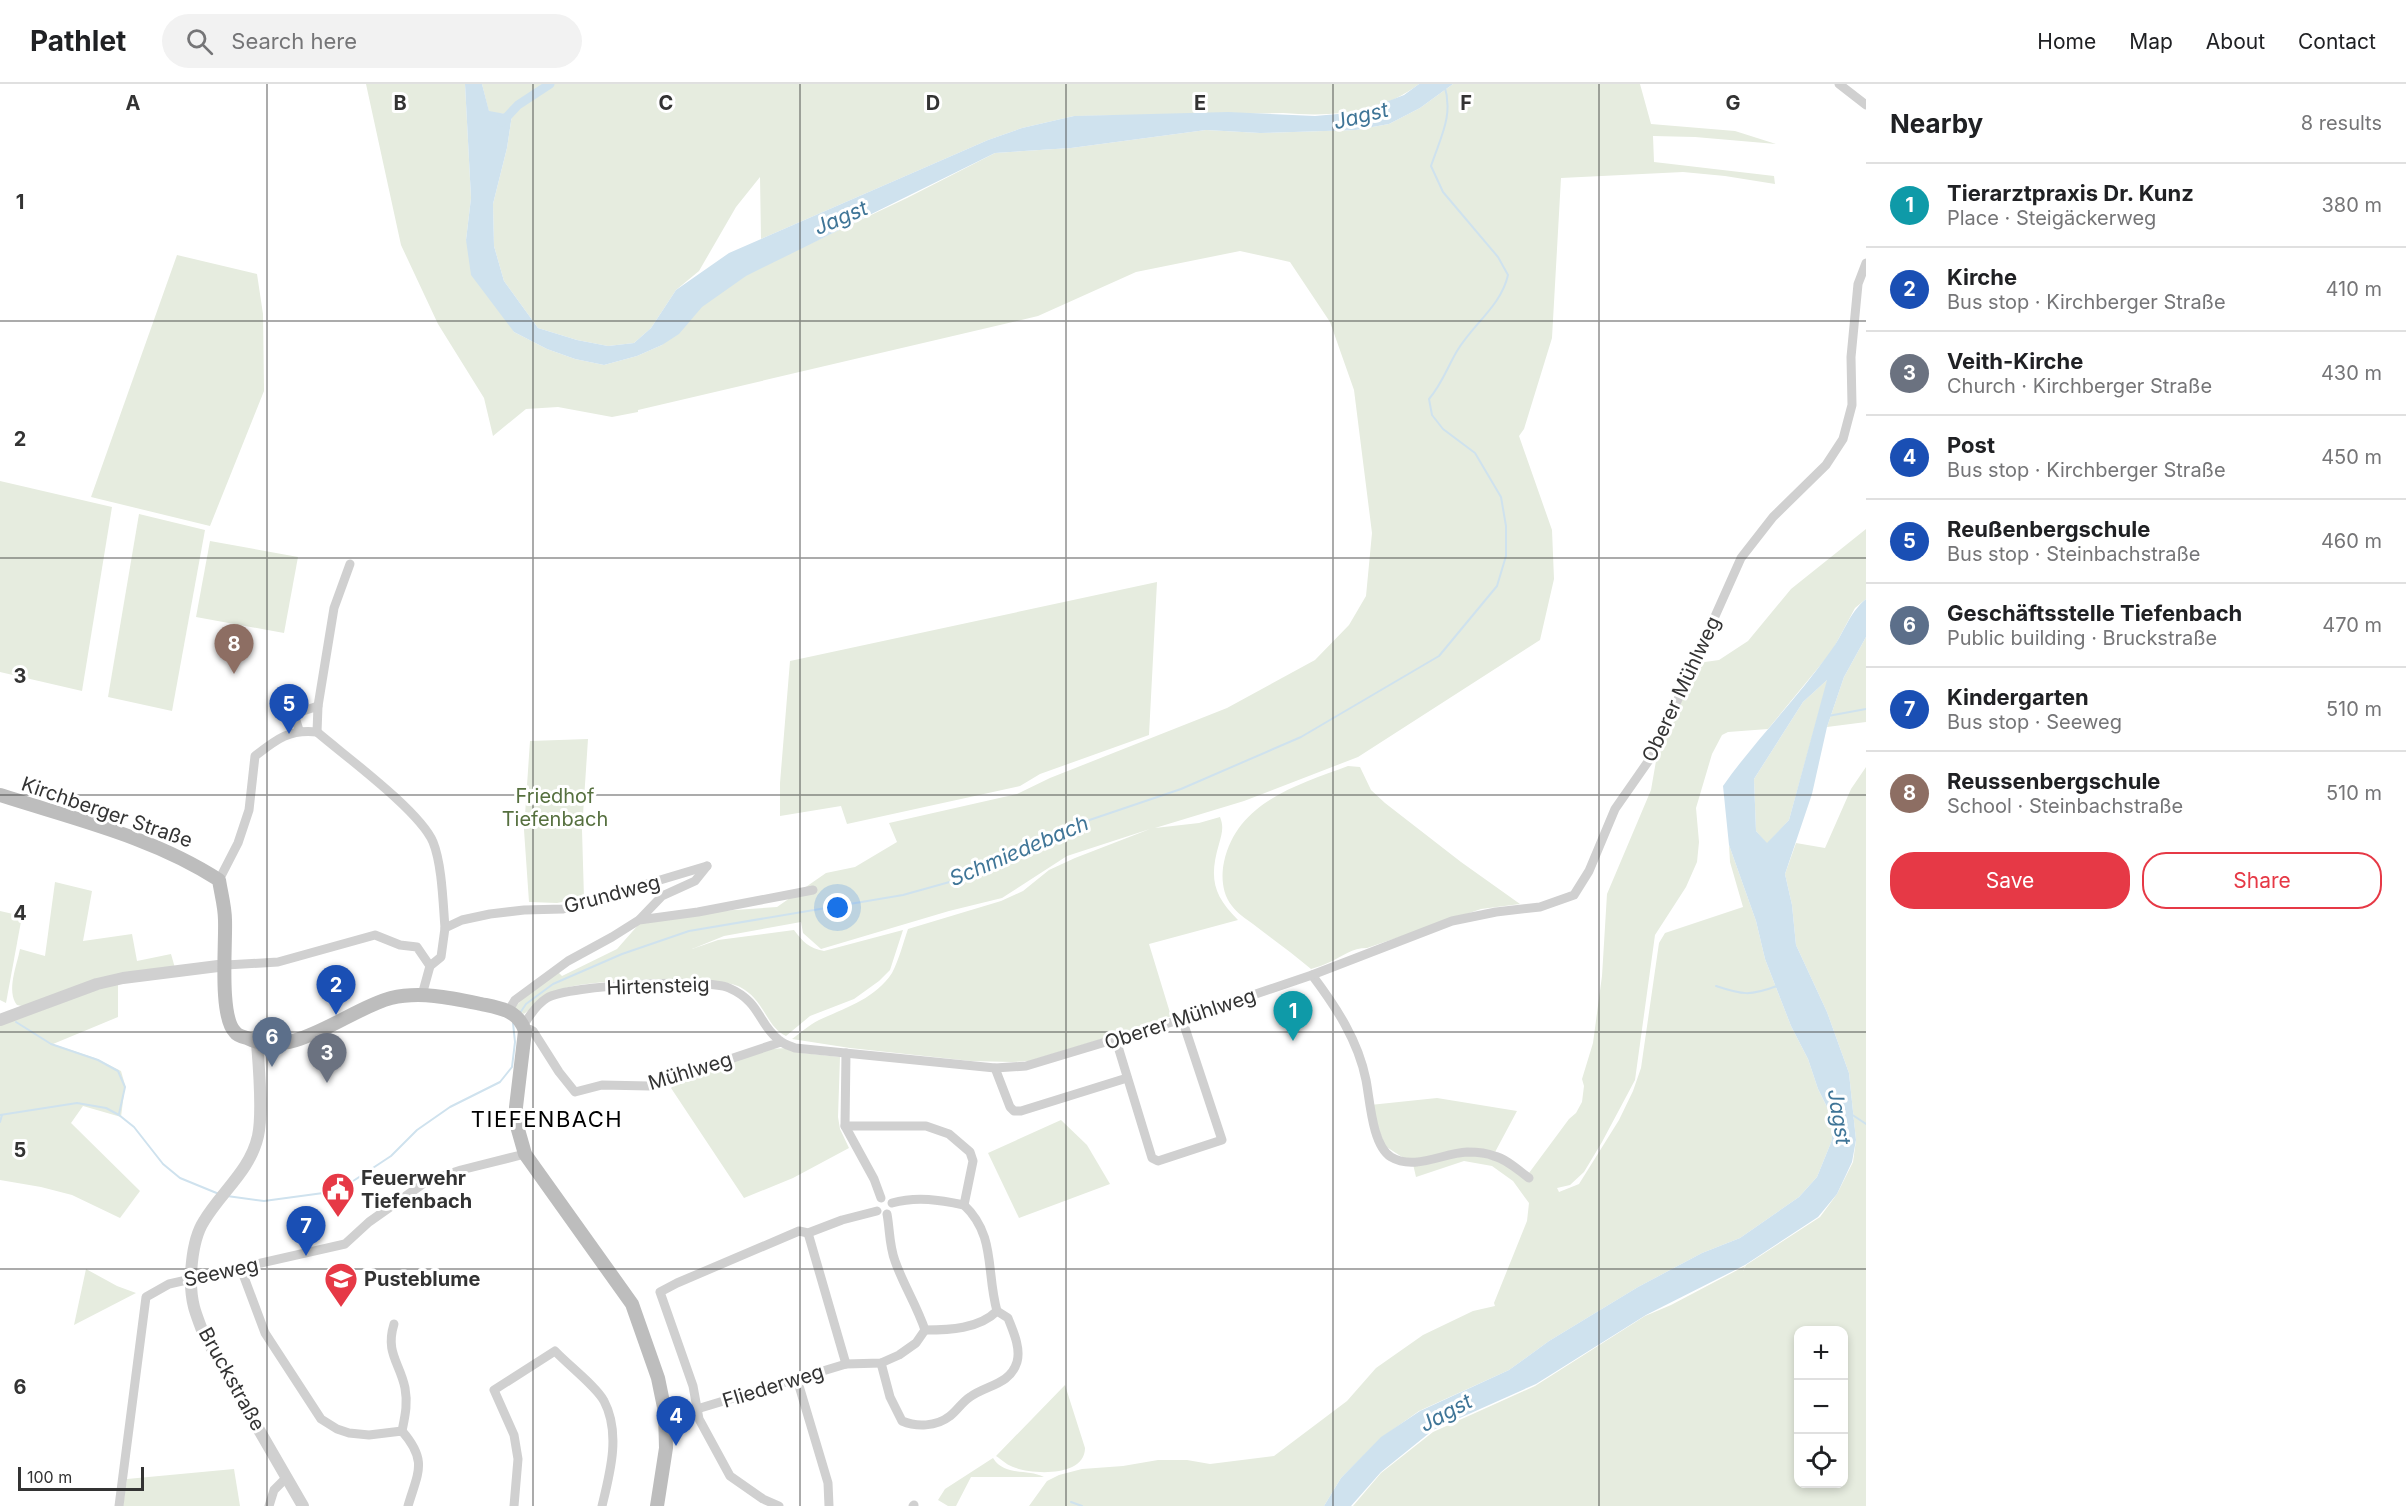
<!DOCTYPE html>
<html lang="en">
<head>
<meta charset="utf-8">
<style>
  :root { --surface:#fff; --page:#f2f2f2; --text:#202124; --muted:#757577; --line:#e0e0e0; --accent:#e63946 }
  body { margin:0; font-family:Inter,sans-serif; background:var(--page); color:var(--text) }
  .controls { position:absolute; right:18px; bottom:18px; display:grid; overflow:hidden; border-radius:12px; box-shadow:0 3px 9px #0003 }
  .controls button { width:54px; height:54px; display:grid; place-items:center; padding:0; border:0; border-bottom:2px solid var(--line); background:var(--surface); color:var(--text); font:30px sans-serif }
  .scale { position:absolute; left:18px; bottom:15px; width:126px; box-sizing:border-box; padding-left:6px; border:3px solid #333; border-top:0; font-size:16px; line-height:21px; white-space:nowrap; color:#333; -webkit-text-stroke:4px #fff; paint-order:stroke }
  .you { position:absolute; left:838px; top:824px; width:21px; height:21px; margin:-15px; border:4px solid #fff; border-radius:50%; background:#1a73e8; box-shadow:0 0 0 9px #1a73e833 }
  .badge { display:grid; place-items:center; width:39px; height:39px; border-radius:50%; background:var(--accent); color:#fff; font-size:20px; font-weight:700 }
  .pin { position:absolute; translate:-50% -50px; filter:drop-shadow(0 2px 3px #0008) }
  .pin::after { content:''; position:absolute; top:32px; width:21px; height:18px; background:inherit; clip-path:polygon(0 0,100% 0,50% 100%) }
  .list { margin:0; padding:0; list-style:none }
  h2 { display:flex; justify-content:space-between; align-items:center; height:78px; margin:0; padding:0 24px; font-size:26px }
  h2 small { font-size:20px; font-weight:400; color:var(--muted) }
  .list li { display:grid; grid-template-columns:39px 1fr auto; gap:18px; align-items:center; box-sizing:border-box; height:84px; padding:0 24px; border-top:2px solid var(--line) }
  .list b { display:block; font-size:22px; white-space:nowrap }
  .list p { margin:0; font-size:20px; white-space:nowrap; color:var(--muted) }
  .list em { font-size:20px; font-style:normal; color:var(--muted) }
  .actions { display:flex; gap:12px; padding:18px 24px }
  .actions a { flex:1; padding:14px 0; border:2px solid var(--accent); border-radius:24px; text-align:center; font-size:21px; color:var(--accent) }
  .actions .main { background:var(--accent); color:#fff }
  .icon { flex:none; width:33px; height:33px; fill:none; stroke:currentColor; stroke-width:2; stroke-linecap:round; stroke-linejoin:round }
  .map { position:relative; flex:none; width:1866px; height:1422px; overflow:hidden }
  header { display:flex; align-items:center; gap:36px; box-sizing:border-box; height:84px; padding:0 30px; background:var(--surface); border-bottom:2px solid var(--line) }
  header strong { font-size:28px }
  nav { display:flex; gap:33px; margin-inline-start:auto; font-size:21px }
  .search { width:420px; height:54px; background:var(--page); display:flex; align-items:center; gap:15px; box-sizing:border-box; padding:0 21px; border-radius:33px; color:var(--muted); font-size:22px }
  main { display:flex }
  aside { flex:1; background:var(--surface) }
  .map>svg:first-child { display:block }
  .green { fill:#e6ecdf; fill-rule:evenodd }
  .water { fill:#cfe2ee; fill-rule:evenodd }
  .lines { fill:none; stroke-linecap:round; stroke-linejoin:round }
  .stream { stroke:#cfe2ee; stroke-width:2 }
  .canal { stroke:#cfe2ee; stroke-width:9 }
  .minor { stroke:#d0d0d0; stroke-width:9 }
  .tertiary { stroke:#d0d0d0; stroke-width:12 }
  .secondary { stroke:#bdbdbd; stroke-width:14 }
  .grid { fill:none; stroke:#333; stroke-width:1.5; stroke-opacity:0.55 }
  .labels { text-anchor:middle; stroke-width:6; stroke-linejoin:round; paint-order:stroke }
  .street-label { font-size:20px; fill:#333; stroke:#fff }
  .park-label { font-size:20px; fill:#56703f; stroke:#fff }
  .poi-label { font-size:20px; font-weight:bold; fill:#333; stroke:#fff; text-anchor:start }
  .water-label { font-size:21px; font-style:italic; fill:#3f7597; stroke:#fff }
  .quarter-label { font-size:22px; letter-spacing:1.5px; fill:#000; stroke:#fff }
  .grid-label { font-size:20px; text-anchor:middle; font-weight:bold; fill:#333; stroke:#fff; stroke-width:6; stroke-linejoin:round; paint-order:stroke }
</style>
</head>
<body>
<header>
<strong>Pathlet</strong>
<div class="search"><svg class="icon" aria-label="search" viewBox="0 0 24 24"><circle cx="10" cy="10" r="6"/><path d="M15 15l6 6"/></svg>Search here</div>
<nav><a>Home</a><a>Map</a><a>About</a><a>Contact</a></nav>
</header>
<main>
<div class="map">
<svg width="1866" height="1422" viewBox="0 0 1866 1422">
  <rect width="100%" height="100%" fill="#fff"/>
  <g class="green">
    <path d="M366,0H465L471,114L466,156L514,248L547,265L575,275L604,281L637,272L662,261L710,207L907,114L995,69L1071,64L1206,46L1260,49L1356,46L1389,40L1420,24L1453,0H1640L1651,40L1735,47L1776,60L1695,53L1653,52L1654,78L1774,92L1775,100L1725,92L1683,88L1561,94L1552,254L1524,345L1519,352L1552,446L1554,495L1540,556L1358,673L1244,717L1155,744L1199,739L1220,733C1224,743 1222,749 1219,760C1209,794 1213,811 1238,836L1149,860L1171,932L1145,942L1029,977L1012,978L971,977L850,964L792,955C800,949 809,941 819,936C845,924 875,915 892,889C899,876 903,859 908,845L1001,817L1023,807L1049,786L1075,774L1150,745L1067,772L1002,814L949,827L821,865L803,849L801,838L724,852L692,865L718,856L794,846C803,858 809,864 824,867L903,846L890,886L879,897L854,915L810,932L786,952C766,943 765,916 740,903C718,890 588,895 562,905C547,910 536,920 524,930L515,923L533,904L558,888L562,892L617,865L639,840L705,828L777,823L826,789L855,783L897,758L889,739L1017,710L1050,694L1227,624L1315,576L1349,541L1366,512L1372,449L1354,306L1330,238L1290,178L1240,167L1136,188L1038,232L638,326V328L612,333L558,323L526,325L493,352L484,314L438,240L401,161Z"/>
    <path d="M482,0H1419C1380,30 1331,33 1283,29L1074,32L1022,44L988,56L761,155L760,93L736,123L699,187L676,206L651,244L634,259L608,262L577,256L538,244L504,197L494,162L493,120L507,64L512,31L489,28Z"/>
    <polygon points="177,171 257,190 263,230 264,307 210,442 91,413"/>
    <polygon points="0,397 112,423 82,607 0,588"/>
    <polygon points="139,430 205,446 172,627 108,613"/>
    <polygon points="1866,445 1866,515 1855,524 1832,567 1768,645 1728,648 1722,651 1712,670 1696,724 1699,758 1697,778 1686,803 1655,851 1635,996 1602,1058 1584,1088 1570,1101 1557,1104 1559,1108 1579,1100 1619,1036 1633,1007 1641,984 1659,859 1665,849 1743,823 1730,778 1729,761 1756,837 1765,875 1791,942 1808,975 1818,1005 1832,1033 1832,1056 1817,1093 1799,1113 1740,1154 1702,1169 1638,1203 1549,1257 1509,1286 1419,1327 1381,1354 1341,1394 1324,1422 1029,1422 1047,1397 1059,1391 1082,1385 1123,1382 1158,1376 1187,1376 1210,1380 1274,1372 1347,1317 1376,1284 1423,1251 1473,1227 1495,1222 1494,1219 1527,1137 1529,1119 1513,1097 1492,1082 1464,1077 1416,1093 1413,1080 1385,1062 1370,1021 1437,1014 1517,1027 1494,1070 1529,1089 1569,1035 1576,1029 1582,1018 1584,1002 1582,995 1593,959 1602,892 1607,810 1651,706 1656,677 1698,579 1719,576 1748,557 1791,505"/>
    <polygon points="210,457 298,473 284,549 196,533"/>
    <polygon points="1157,498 1149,651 1040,690 1020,702 847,740 841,722 780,732 780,699 790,577"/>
    <polygon points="1866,553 1866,638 1827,643 1844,593"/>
    <polygon points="1828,595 1789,736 1767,760 1756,747 1754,695 1803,618"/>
    <polygon points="588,655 582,746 584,814 557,819 529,818 524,746 530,657"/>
    <path d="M1348,682L1360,683L1371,706L1385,719L1461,778L1520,820L1481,825L1367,864C1352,864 1343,872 1330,878C1324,881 1317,883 1311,885C1292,869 1272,855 1253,840C1246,835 1237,829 1232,822C1222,810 1221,792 1224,778C1237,718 1297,701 1348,682Z"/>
    <path d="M1866,683V1422H1353L1381,1389L1433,1348L1535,1302L1645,1232L1671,1221L1745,1182L1743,1187L1746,1181L1820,1133L1837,1110L1853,1078L1856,1056L1849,989L1827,928L1796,861L1792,821L1785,790L1796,759L1825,764L1851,705ZM1798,1246H1844V1400H1798Z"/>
    <path d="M55,798L92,807L83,857L132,850L137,877L171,870L175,884L22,922L17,921C6,907 17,881 20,865L45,872Z"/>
    <polygon points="0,827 22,832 6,919 0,916"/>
    <polygon points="118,899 118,933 53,960 95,974 121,987 125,1001 121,1033 83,1022 71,1039 140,1107 120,1134 72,1111 41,1103 0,1096 0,941 73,913"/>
    <polygon points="787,964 802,969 840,973 838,1033 840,1045 849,1064 793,1094 744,1114 671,1004 675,1000 676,995 770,965"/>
    <polygon points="1061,1036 1087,1061 1110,1100 1019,1134 988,1069"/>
    <polygon points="86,1185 117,1202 136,1209 74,1241"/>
    <path d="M1065,1301L1085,1364C1085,1392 1036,1391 1016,1384C1008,1382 1002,1376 996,1372Z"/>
    <path d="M993,1374C1005,1393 1027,1384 1044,1393H971L956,1422H948L938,1416L945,1405Z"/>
    <polygon points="234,1385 240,1422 123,1422 127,1395"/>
  </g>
  <g class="water">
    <polygon points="465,0 482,0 489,27 512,31 507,64 493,120 494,162 504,197 538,244 577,256 608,262 634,259 651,244 676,206 729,169 988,56 1022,44 1074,32 1228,28 1315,32 1360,28 1404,11 1419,0 1453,0 1420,24 1389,40 1356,46 1260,49 1206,46 1071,64 995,69 746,192 702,223 679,250 662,261 637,272 604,281 575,275 547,265 514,248 471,191 466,156 471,114"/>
    <path d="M1866,515V553L1844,593L1827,643L1812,710L1785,790L1792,821L1796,861L1827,928L1849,989L1856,1056L1852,1078L1837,1110L1818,1133L1745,1181L1646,1231L1536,1300L1433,1346L1381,1388L1351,1422H1324L1341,1394L1381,1353L1420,1327L1509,1286L1549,1257L1638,1203L1702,1169L1740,1154L1799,1113L1817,1093L1832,1056V1033L1818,1005L1808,975L1791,942L1765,875L1756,837L1729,761L1723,702C1756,655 1797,615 1830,568C1844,550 1848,530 1866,515ZM1827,596L1789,736L1767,759L1756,747L1754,695L1803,618Z"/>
  </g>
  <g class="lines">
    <g class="stream">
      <polyline points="1828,632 1866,625"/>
      <path d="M1716,902C1743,911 1750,912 1777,902"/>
      <path d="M520,929L526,920L553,900L622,870L689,847L903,811L971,792L1057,747L1181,705L1301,653L1439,572L1497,502L1506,472V442L1501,413L1475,369L1443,345L1432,331L1429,315C1442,300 1447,284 1457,267C1473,240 1501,222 1508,191L1498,173L1443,108L1431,82C1441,52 1454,31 1444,0"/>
      <polyline points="16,938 51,960 98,976 118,987 125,1003 119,1030"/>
      <polyline points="1851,1030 1866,1040"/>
      <polyline points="0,1031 77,1019 106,1024 119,1031 134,1043 163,1080 180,1094 219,1110"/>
      <polyline points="0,1038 2,1031"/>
      <polyline points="227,1112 264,1117 338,1107 391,1072 417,1046 450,1023 500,998 512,983 515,958 513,939"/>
      <polyline points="1071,1418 1082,1422"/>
    </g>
    <polyline class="canal" points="502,38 518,21 550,0"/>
    <g class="minor">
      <polyline points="1839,0 1866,21"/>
      <polyline points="318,622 334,524 350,480"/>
      <path d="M317,648C345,672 420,727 433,758C442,780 443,819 445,844"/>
      <path d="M219,796L238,759L249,726L255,672C277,655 289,645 317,648L318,622L294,630L299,646"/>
      <polyline points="640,835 662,812 695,797 707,782"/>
      <polyline points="226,881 278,878 375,851 400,861 417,863 430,882 422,911"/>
      <polyline points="430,882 441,873 445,844 462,836 490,830 524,826 563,825 707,782"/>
      <path d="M1312,891C1336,923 1358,956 1366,996C1370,1016 1372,1061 1391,1073C1414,1087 1443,1069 1467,1068C1475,1068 1487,1069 1494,1072C1507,1075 1519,1087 1529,1094"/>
      <polyline points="509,926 515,916 568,877 612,853 639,836 698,828 813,806"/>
      <polyline points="1116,956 1152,1074 1158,1077 1222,1056 1182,935"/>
      <path d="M781,958L649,1002L602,1001L575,1008L559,988L533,947L523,942C529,932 537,920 547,914C569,901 707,894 729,904C761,918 758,940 779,956C783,960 790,962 795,964L995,984L1026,982L1182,935L1312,891L1452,837L1496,828L1540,823L1574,811L1589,787L1615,725L1654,669L1741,474L1773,433L1826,381L1843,355L1852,321L1851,273L1858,200L1866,179"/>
      <polyline points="846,969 845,1042 874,1095 881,1114"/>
      <polyline points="995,984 1010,1023 1014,1027 1021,1027 1127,994"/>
      <path d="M845,1042H926L949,1050L970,1068L973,1077L964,1121C996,1151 986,1188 997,1227C979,1245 949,1246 925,1246"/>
      <path d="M892,1119C917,1112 940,1116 964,1121"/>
      <polyline points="808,1149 846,1280"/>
      <path d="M241,1185L265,1249L321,1335L337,1345L349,1349L369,1351L402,1347C428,1377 418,1388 408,1422"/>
      <path d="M394,1240C385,1269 400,1279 405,1304C408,1320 405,1332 402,1347"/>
      <path d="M881,1279L890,1313L902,1337C916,1343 936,1343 950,1332C957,1327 962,1318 970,1313C986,1301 1010,1301 1017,1278C1021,1264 1013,1247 1008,1234L997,1227"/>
      <polyline points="797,1295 828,1399 829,1422"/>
      <path d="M665,1328L697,1325L846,1280L881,1279L899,1271L916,1259L925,1246C917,1222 903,1200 895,1177C889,1161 890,1146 887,1130"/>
      <polyline points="119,1422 146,1213 169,1200 345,1160 369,1138 427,1097 461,1086 525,1070"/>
      <polyline points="269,1422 274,1406 287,1393"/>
      <path d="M514,1422L518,1375L514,1351L494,1306L555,1267C567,1280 597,1303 604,1317C621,1349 610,1389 602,1422"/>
      <polyline points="779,1422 763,1415 730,1392 699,1335 693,1302 660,1208 677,1199 799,1147 808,1149 842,1136 877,1127"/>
      <polyline points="913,1422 914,1421"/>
    </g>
    <g class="tertiary">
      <polyline points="0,936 97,900 123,894 226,881"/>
      <path d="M257,959C259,984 263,1029 258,1052C250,1087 222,1107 204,1137C191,1157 188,1200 194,1223C196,1231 200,1240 203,1249L303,1422"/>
    </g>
    <path class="secondary" d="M0,711C74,735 153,753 219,796C221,809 225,823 225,836C226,860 219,932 235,948C237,951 243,953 247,954C293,977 348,925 391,914C421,907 452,914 481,920C500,924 518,926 525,947L516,1023L517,1042L525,1070L632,1220L658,1294L665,1328L666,1364L657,1422"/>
  </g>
  <path class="grid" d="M267,0V1422M533,0V1422M800,0V1422M1066,0V1422M1333,0V1422M1599,0V1422M0,237H1866M0,474H1866M0,711H1866M0,948H1866M0,1185H1866"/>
  <defs>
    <symbol id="civic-pin" viewBox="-11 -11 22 30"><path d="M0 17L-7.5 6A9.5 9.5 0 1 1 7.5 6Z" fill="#e63946" stroke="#fff"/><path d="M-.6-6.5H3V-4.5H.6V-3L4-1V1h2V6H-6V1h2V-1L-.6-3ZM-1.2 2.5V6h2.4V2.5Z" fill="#fff"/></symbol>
    <symbol id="school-pin" viewBox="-11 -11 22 30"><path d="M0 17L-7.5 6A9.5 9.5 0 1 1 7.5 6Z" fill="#e63946" stroke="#fff"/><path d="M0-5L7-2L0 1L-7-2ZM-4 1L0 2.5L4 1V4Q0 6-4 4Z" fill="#fff"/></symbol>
  </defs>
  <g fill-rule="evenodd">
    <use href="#civic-pin" x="319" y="1086" width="38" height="52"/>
    <use href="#school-pin" x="322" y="1176" width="38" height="52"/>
  </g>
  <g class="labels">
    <g class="street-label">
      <text transform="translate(1681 605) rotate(-65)" y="7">Oberer Mühlweg</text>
      <text transform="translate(107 728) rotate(19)" y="7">Kirchberger Straße</text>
      <text transform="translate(612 810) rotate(-15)" y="7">Grundweg</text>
      <text transform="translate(658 902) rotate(-2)" y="7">Hirtensteig</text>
      <text transform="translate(1180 935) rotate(-18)" y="7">Oberer Mühlweg</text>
      <text transform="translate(690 987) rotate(-17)" y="7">Mühlweg</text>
      <text transform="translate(221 1188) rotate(-12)" y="7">Seeweg</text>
      <text transform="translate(232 1295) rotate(61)" y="7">Bruckstraße</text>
      <text transform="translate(773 1302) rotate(-17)" y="7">Fliederweg</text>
    </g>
    <g class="park-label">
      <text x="555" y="719">Friedhof<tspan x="555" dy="23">Tiefenbach</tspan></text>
    </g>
    <g class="poi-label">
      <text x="361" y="1101">Feuerwehr<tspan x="361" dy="23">Tiefenbach</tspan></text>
      <text x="364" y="1202">Pusteblume</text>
    </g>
    <g class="water-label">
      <text transform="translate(1361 32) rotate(-14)" y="7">Jagst</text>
      <text transform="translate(841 134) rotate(-23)" y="7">Jagst</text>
      <text transform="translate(1019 767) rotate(-23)" y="7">Schmiedebach</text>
      <text transform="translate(1839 1033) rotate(81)" y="7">Jagst</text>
      <text transform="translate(1446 1329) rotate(-28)" y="7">Jagst</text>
    </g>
    <g class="quarter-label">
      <text x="547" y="1043">TIEFENBACH</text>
    </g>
  </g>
  <g class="grid-label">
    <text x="133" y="26">A</text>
    <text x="400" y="26">B</text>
    <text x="666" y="26">C</text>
    <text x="933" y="26">D</text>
    <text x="1200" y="26">E</text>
    <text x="1466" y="26">F</text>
    <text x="1733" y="26">G</text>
    <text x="20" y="125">1</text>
    <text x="20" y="362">2</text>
    <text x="20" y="599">3</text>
    <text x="20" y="836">4</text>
    <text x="20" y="1073">5</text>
    <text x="20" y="1310">6</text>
  </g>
</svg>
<div class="controls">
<button>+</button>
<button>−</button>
<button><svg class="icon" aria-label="locate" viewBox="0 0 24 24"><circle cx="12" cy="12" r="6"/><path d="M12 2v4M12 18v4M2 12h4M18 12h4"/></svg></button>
</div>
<div class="scale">100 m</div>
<div class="you"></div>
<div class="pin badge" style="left:1293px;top:957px;background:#0f9aa8">1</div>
<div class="pin badge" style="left:336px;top:931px;background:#1a4fb4">2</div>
<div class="pin badge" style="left:327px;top:999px;background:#6b7280">3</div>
<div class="pin badge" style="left:676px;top:1362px;background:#1a4fb4">4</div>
<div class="pin badge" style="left:289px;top:650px;background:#1a4fb4">5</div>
<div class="pin badge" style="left:272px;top:983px;background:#5c6f8a">6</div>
<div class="pin badge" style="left:306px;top:1172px;background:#1a4fb4">7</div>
<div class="pin badge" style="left:234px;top:590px;background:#8d6e63">8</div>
</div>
<aside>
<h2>Nearby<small>8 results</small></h2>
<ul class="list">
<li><span class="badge" style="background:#0f9aa8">1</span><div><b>Tierarztpraxis Dr. Kunz</b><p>Place · Steigäckerweg</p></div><em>380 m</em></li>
<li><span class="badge" style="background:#1a4fb4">2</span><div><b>Kirche</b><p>Bus stop · Kirchberger Straße</p></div><em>410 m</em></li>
<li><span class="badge" style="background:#6b7280">3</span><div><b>Veith-Kirche</b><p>Church · Kirchberger Straße</p></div><em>430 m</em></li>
<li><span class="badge" style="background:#1a4fb4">4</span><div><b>Post</b><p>Bus stop · Kirchberger Straße</p></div><em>450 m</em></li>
<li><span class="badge" style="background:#1a4fb4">5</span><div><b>Reußenbergschule</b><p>Bus stop · Steinbachstraße</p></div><em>460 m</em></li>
<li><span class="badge" style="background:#5c6f8a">6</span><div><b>Geschäftsstelle Tiefenbach</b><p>Public building · Bruckstraße</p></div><em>470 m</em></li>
<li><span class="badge" style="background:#1a4fb4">7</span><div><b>Kindergarten</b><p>Bus stop · Seeweg</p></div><em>510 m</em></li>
<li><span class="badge" style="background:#8d6e63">8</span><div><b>Reussenbergschule</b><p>School · Steinbachstraße</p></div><em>510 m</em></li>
</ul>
<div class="actions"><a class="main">Save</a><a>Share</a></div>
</aside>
</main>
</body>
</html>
